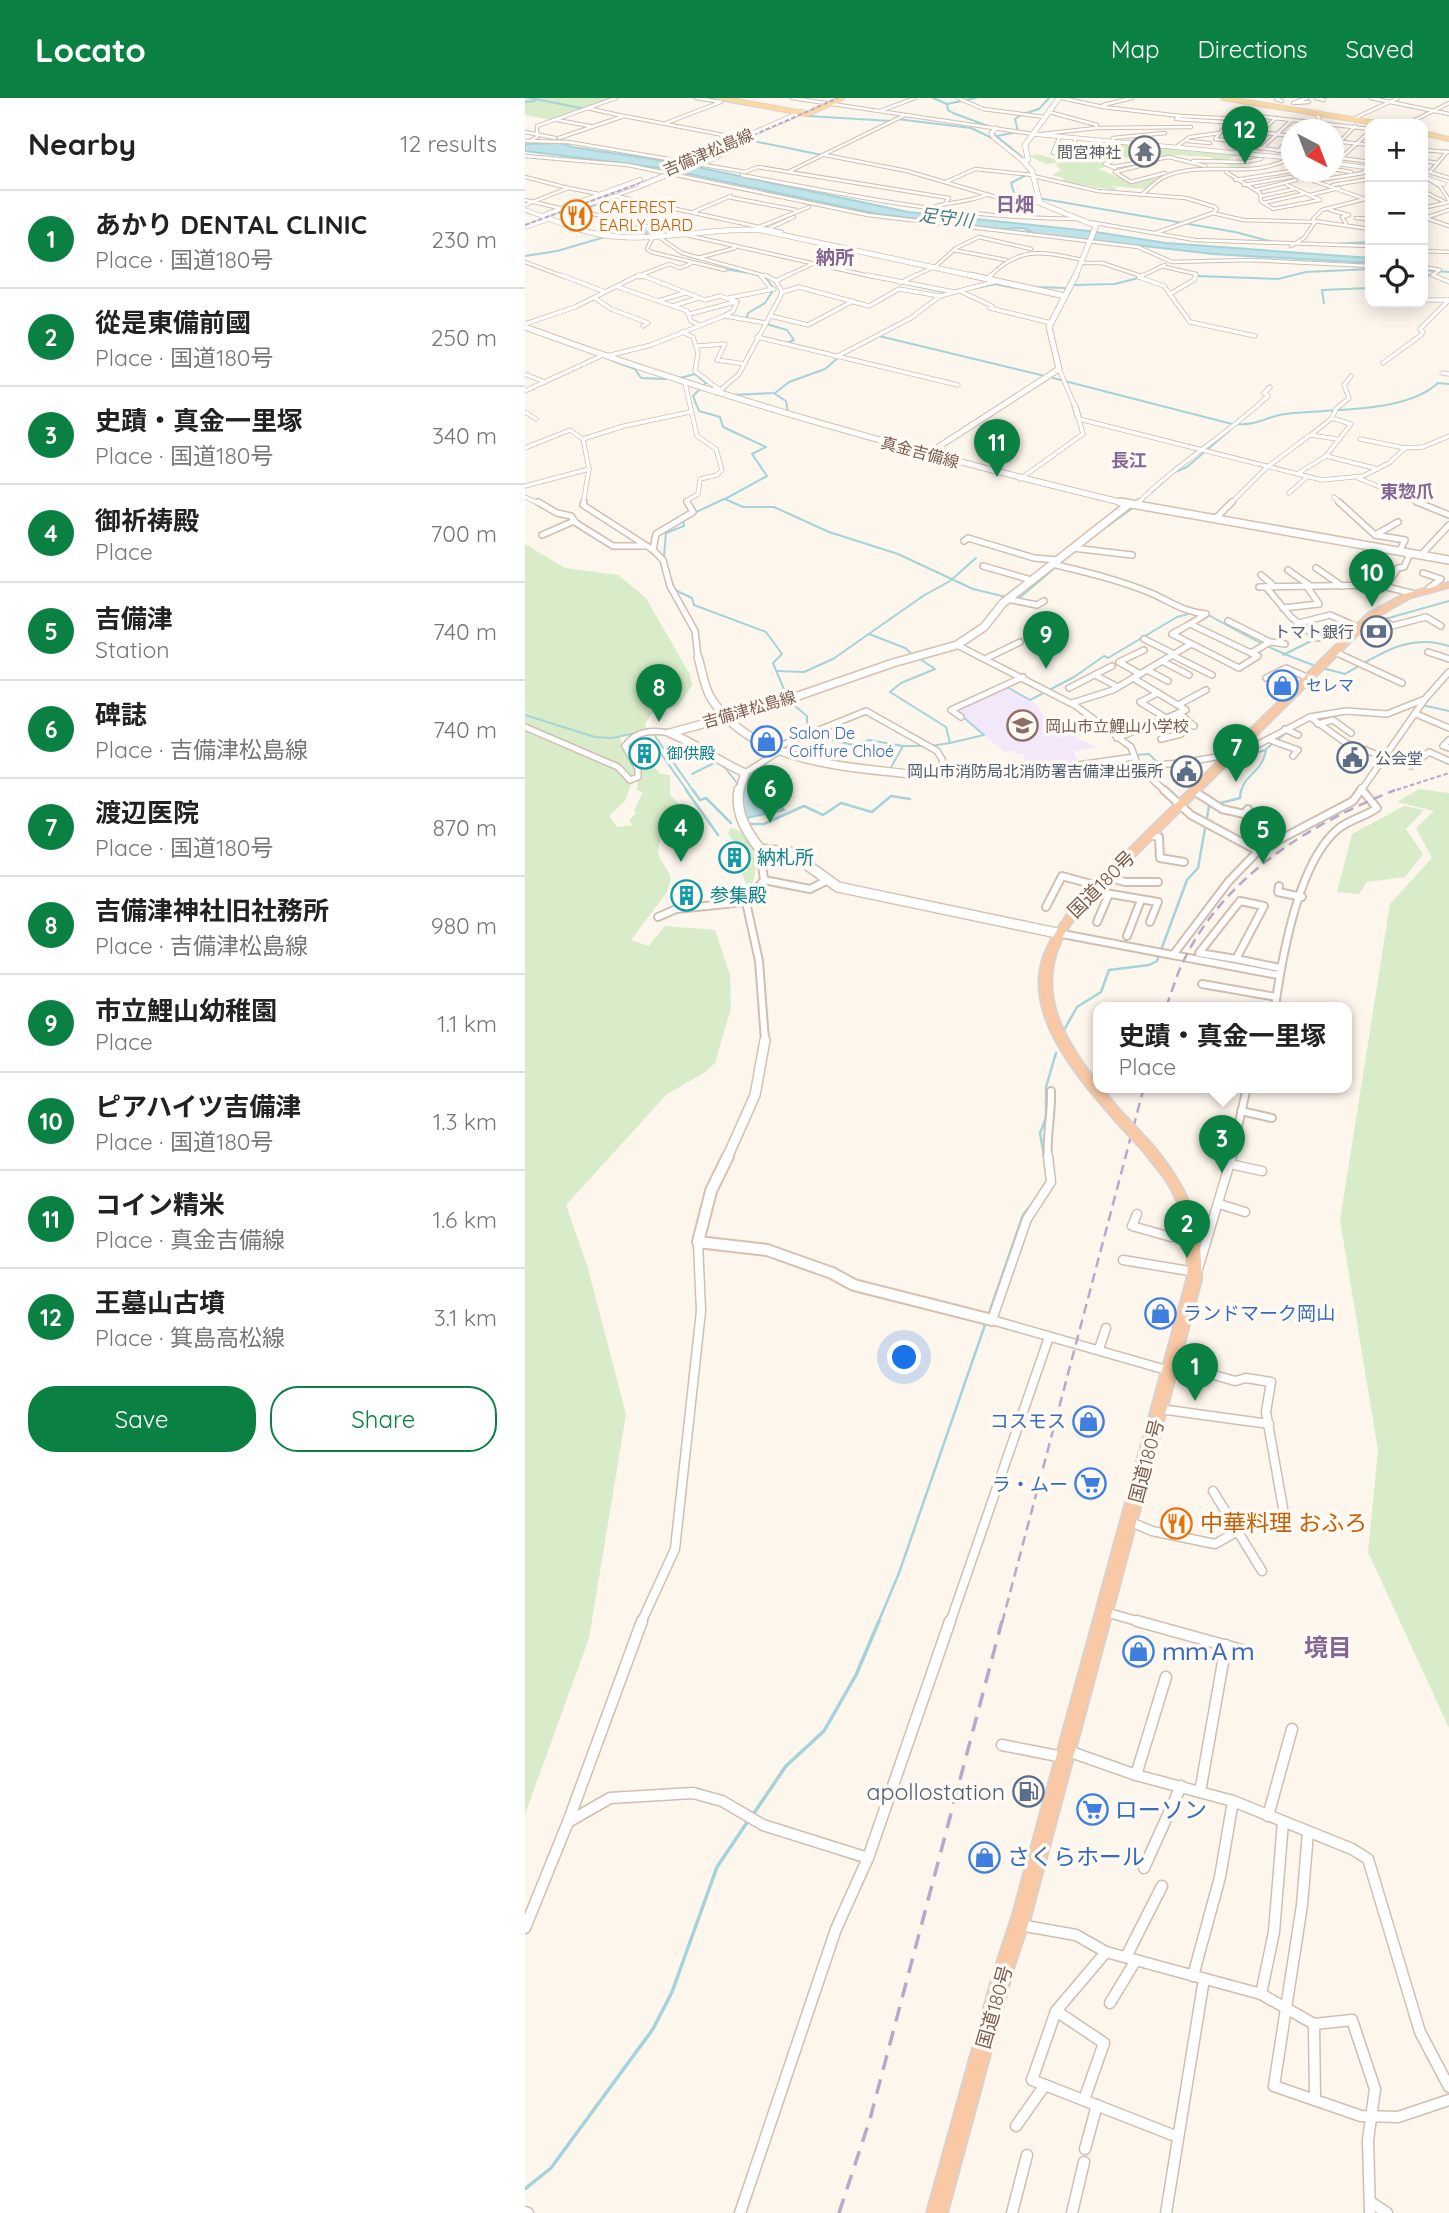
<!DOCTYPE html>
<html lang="en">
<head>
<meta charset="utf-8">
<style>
  :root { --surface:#fff; --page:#f2f2f2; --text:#222; --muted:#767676; --line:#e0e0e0; --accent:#0b8043 }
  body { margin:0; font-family:Quicksand,"Noto Sans JP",sans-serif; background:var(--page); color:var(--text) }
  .controls { position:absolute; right:21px; top:21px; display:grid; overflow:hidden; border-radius:14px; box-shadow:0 4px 18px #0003 }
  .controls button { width:63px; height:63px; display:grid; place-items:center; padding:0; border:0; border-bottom:2px solid var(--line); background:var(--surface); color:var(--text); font:35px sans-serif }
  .compass { position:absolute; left:756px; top:21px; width:63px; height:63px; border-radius:50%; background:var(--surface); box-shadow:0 4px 18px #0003; rotate:138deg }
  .you { position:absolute; left:380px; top:1260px; width:24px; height:24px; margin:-18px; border:5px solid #fff; border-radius:50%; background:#1a73e8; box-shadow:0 0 0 10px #1a73e833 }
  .badge { display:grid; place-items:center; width:46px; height:46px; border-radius:50%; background:var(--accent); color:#fff; font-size:23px; font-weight:700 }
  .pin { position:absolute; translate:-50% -58px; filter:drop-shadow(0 2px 4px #0008) }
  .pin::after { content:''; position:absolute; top:37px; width:24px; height:21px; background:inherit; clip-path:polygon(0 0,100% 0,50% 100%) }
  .popup { position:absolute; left:568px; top:904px; width:259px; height:91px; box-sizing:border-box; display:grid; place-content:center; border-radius:14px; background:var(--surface); filter:drop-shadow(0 2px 5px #0005); font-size:23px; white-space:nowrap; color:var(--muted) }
  .popup b { font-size:26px; color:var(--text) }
  .popup::after { content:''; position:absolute; left:50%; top:100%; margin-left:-14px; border:14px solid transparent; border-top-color:var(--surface) }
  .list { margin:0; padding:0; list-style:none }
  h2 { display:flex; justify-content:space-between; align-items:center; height:91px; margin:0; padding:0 28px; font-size:30px }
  h2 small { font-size:23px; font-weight:400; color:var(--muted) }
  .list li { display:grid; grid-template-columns:46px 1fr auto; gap:21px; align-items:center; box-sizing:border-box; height:98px; padding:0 28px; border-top:2px solid var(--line) }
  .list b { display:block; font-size:26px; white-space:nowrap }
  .list p { margin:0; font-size:23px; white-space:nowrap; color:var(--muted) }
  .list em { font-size:23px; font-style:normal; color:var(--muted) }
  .actions { display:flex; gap:14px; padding:21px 28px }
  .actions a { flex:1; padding:16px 0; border:2px solid var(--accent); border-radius:28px; text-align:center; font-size:24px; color:var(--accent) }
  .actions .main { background:var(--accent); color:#fff }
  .icon { flex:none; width:38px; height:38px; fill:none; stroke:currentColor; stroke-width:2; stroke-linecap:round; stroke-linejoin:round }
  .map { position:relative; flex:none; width:924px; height:2115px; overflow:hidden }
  header { display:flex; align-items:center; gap:42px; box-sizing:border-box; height:98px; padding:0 35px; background:var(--accent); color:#fff }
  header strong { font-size:33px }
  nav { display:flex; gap:38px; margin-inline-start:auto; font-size:24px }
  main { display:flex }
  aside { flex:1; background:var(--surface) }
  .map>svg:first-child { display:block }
  .education { fill:#f3e8fa }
  .green { fill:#d8ecc9 }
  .water { fill:#bfe3e8; stroke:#a5d3da; stroke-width:2 }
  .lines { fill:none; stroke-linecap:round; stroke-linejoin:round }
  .stream-far2 { stroke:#a5d3da; stroke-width:2 }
  .stream-far1 { stroke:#a5d3da; stroke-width:2.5 }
  .stream { stroke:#a5d3da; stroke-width:3.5 }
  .minor-far5-casing { stroke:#d1beb0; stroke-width:4.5 }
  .minor-far4-casing { stroke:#d1beb0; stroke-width:5 }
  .minor-far3-casing { stroke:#d1beb0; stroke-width:8 }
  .minor-far2-casing { stroke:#d1beb0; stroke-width:10 }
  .minor-far1-casing { stroke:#d1beb0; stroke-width:11 }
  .minor-casing { stroke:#d1beb0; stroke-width:13 }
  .tertiary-casing { stroke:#d1beb0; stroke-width:5 }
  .secondary-far4-casing { stroke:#d6c0b0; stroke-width:6 }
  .secondary-far3-casing { stroke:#d6c0b0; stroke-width:7 }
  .secondary-far2-casing { stroke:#d6c0b0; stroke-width:10 }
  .secondary-far1-casing { stroke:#d6c0b0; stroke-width:12 }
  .secondary-casing { stroke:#d6c0b0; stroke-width:14 }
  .primary-casing { stroke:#dad1cd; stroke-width:6 }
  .trunk-casing { stroke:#dad1cd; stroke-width:4 }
  .minor-far5 { stroke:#fff; stroke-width:2.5 }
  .minor-far4 { stroke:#fff; stroke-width:3.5 }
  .minor-far3 { stroke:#fff; stroke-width:5 }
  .minor-far2 { stroke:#fff; stroke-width:6 }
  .minor-far1 { stroke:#fff; stroke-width:8 }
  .minor { stroke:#fff; stroke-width:10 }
  .tertiary { stroke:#fff; stroke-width:3.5 }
  .secondary-far4 { stroke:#fff; stroke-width:4.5 }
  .secondary-far3 { stroke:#fff; stroke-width:5 }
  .secondary-far2 { stroke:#fff; stroke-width:7 }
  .secondary-far1 { stroke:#fff; stroke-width:9 }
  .secondary { stroke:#fff; stroke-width:10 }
  .primary { stroke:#fbd9a5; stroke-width:4.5 }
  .trunk { fill:#f9c8a4; fill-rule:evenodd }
  .rail-far2 { stroke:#b9a8c9; stroke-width:2; stroke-dasharray:4.5 2.5; stroke-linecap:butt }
  .rail-far1 { stroke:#b9a8c9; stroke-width:2.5; stroke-dasharray:10 6; stroke-linecap:butt }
  .rail { stroke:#b9a8c9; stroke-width:3.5; stroke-dasharray:15 10; stroke-linecap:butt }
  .secondary-bridge-casing { stroke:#d6c0b0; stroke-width:6; stroke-linecap:butt }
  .trunk-bridge-casing { stroke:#dad1cd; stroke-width:14; stroke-linecap:butt }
  .secondary-bridge { stroke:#fff; stroke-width:4.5 }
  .trunk-bridge { stroke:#f9c8a4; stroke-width:10 }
  .labels { text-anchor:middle; stroke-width:7; stroke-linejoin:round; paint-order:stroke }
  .far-street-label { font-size:16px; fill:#7a5c4d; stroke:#fffaf3 }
  .far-worship-label { font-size:16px; fill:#5b616d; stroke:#fffaf3; text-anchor:end }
  .far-food-label { font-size:16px; fill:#c56008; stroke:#fffaf3; text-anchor:start }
  .far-service-label { font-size:16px; fill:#4e5e75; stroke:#fffaf3; text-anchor:end }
  .far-shop-label { font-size:16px; fill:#366cbe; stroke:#fffaf3; text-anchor:start }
  .far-education-label { font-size:16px; fill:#785e54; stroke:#fffaf3; text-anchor:start }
  .far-culture-label { font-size:16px; fill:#0d838f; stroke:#fffaf3; text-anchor:start }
  .far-water-label { font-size:18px; font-style:italic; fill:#437c86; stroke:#fffaf3 }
  .far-neighbourhood-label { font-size:18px; font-weight:bold; fill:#846695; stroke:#fffaf3 }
  .far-quarter-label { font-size:19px; font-weight:bold; fill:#846695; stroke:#fffaf3 }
  .culture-label { font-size:19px; fill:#0d838f; stroke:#fffaf3; text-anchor:start }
  .street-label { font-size:19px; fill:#7a5c4d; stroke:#fffaf3 }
  .shop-label { font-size:19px; fill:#366cbe; stroke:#fffaf3; text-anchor:end }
  .near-food-label { font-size:23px; fill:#c56008; stroke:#fffaf3; text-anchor:start }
  .near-shop-label { font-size:23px; fill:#366cbe; stroke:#fffaf3; text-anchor:start }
  .near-service-label { font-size:23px; fill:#4e5e75; stroke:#fffaf3; text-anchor:end }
  .near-neighbourhood-label { font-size:24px; font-weight:bold; fill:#846695; stroke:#fffaf3 }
</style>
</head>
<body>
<header>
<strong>Locato</strong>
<nav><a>Map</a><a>Directions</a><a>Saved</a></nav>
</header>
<main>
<aside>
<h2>Nearby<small>12 results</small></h2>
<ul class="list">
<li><span class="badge">1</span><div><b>あかり DENTAL CLINIC</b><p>Place · 国道180号</p></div><em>230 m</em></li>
<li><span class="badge">2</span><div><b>從是東備前國</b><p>Place · 国道180号</p></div><em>250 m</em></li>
<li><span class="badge">3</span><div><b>史蹟・真金一里塚</b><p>Place · 国道180号</p></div><em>340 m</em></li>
<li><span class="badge">4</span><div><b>御祈祷殿</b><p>Place</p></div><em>700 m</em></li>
<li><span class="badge">5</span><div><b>吉備津</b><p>Station</p></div><em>740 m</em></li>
<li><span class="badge">6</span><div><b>碑誌</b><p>Place · 吉備津松島線</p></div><em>740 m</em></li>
<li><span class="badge">7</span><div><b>渡辺医院</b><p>Place · 国道180号</p></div><em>870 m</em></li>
<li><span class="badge">8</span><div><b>吉備津神社旧社務所</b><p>Place · 吉備津松島線</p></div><em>980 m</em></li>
<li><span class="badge">9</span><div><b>市立鯉山幼稚園</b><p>Place</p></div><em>1.1 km</em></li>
<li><span class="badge">10</span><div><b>ピアハイツ吉備津</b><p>Place · 国道180号</p></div><em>1.3 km</em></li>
<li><span class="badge">11</span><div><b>コイン精米</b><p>Place · 真金吉備線</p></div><em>1.6 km</em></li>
<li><span class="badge">12</span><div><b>王墓山古墳</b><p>Place · 箕島高松線</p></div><em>3.1 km</em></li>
</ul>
<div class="actions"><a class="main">Save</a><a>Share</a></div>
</aside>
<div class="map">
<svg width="924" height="2115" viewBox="0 0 924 2115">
  <rect width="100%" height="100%" fill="#fdf6ec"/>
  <polygon class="education" points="482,590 511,606 519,618 532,619 556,637 551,640 571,649 548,654 554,665 499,669 499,656 491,656 488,652 479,654 431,612"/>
  <g class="green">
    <polygon points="0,0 87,0 27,22 0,17"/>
    <polygon points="589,44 742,59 739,61 714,57 701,62 719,68 706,69 684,59 651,57 576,62 582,68 574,71 605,84 636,80 621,91 586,88 593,91 588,92 540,84 537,82 539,80 527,77 536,72 531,67 533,65 521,66 504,58 512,56 532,62 557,62 559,60 555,58 588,55"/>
    <path d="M0,446L40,470L93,477L121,500L165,577L167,587L153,608L127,615L120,626L121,630L95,639L110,676L100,703L84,718L92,729L108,727L104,723L111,715L109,712L118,694L112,692L116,664L128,667L135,676L145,677V697L157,709L149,722L147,734L137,737C127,762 139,761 146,780L142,794L106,842L124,848L140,828L190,832L205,877L206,910L190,965L179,975L142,996L41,1107L62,1167L101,1316L64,1540L0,1716Z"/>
    <polygon points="894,691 924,695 924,1630 843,1454 853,1352 815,1122 865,806 907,760 891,730 909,713 872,704"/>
    <polygon points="879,708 899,712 881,731 898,756 880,779 842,784 834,796 812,794 827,736"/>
    <path d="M205,730C237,737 235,770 224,793L217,776L222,773L219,767L224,764L203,736Z"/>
  </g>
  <g class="water">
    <polygon points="36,45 47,49 153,65 383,114 564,133 641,145 845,160 845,165 688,156 488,133 507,134 498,130 475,131 352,116 135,70 0,53 0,46"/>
    <polygon points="233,667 240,667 263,678 244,692 259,712 222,720 214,696 226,674"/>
  </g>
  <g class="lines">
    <g class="stream-far2">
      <polyline points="5,0 61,11"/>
      <polyline points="182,0 235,9"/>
      <polyline points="408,0 422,6 423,12 428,15 463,28"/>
      <polyline points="0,4 10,3"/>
      <polyline points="422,6 451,0"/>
      <polyline points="498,16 514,11 524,0"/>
      <polyline points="283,18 366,23"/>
      <polyline points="372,21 446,30 467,40"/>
      <polyline points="493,33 490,21 497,16"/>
      <polyline points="469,36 497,59"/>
      <polyline points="472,38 493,34"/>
      <polyline points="228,43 297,57"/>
      <polyline points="908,52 924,53"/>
      <polyline points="427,87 441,91"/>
      <polyline points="490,96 710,134 744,143"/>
      <polyline points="491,102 486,85 505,75 502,70"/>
      <polyline points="56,112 79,104"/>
      <polyline points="59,115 113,129"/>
      <polyline points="116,131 124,137"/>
      <polyline points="139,131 153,133"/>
      <polyline points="93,136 112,128"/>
      <polyline points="809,146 845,144"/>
      <polyline points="0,158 32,153 80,139"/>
      <polyline points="251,158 419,194"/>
      <polyline points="199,171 231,176"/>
      <polyline points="898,172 924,174"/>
      <polyline points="672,178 753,181 781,174 845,171"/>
      <polyline points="898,179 908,176"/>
      <polyline points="550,187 590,186 613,180"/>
      <polyline points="512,189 540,190"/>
      <polyline points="442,192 470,186 490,190"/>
      <polyline points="799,205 797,192 845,190"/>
      <polyline points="221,222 223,215 240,205 249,191 240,179"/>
      <polyline points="241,226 262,232 269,242 262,245"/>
      <polyline points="354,238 520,278"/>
      <polyline points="339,246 354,238"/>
      <polyline points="88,263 110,271 116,280 141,281"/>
      <polyline points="155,280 170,276 181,285 168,298 174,313 195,319 198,329 241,349 227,356 242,378 200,401 218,409 249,409 304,434 373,456 448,491 481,499"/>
      <polyline points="528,280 707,326"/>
      <polyline points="250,296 261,303 263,314"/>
      <polyline points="206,297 250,295 264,284 300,271 314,259"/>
      <path d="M713,326C730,328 744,318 760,316C805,310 880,316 913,285L924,286"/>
      <polyline points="650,374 662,369 705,332"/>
      <polyline points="627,394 645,378"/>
      <polyline points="167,416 199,401"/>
      <polyline points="566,440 609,409"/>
      <polyline points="145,478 139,458 141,435 159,428 158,421"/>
      <polyline points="147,484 150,492 167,500 169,507 241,534 257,556 248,565 263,601"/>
      <polyline points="492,502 532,468"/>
      <path d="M680,515C726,541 768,564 820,576C855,556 883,535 924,548"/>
      <polyline points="860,521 924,503"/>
      <polyline points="344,536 380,550 388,557"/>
      <polyline points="758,557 790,541"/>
      <polyline points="392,559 410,571 376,585 365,594 421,629 425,645 406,648"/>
      <polyline points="252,573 279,574 308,561 398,498 425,483 451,460"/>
      <polyline points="473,593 482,589 505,602 549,579 579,558 583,560 652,519 667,515"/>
      <polyline points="264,603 282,618 282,629 295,639 328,647 344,642 378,648 365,671"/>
      <polyline points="897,607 924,613"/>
      <polyline points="0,617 70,639 87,640 125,632"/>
      <polyline points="130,638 169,694"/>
      <polyline points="114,642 125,640 163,694"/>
      <polyline points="167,642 183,651"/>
      <polyline points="425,645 459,637 437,618"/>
      <polyline points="378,648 399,648"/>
      <polyline points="611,657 624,656 632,664"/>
      <polyline points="708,661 741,652"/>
      <polyline points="197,666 212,685 210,694"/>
      <polyline points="448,673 490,671"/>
      <polyline points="167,676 189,665 185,660"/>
      <path d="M716,694C719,676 738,675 741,651L761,635"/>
    </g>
    <g class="stream-far1">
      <polyline points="161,692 193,737"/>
      <polyline points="168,692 175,702 181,700 206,725"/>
      <polyline points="210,709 210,692"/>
      <polyline points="222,726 239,726 279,708 298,717 316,705 347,714 366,698 385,701"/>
      <polyline points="539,932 552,909 576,894 584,872 624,867 632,863 662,782 673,770 684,708 715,700 716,692"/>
      <polyline points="520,1064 515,1035 521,1020 521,989 531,955"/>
      <polyline points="463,1218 498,1117 510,1102"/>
      <polyline points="353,1525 374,1475 461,1224"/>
    </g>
    <g class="stream">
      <polyline points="227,1718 261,1668 299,1633 331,1577 354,1523"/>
      <polyline points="0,2091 26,2070 128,1931 147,1894 192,1769 223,1723"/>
    </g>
    <defs>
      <g id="minor-far5">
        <polyline points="267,0 508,36"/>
        <polyline points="433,0 458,11 520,19"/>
        <polyline points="537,0 578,9 655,18"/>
        <polyline points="754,0 751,1 757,3"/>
        <polyline points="782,0 768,5 784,4"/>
        <polyline points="791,0 799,2"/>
        <polyline points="846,0 924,16"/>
        <polyline points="578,7 607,0"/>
        <polyline points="62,10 98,18"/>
        <polyline points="355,13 390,0"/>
        <polyline points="99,18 214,40"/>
        <polyline points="830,20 873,0"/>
        <polyline points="32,22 65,28"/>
        <polyline points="141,25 196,4 171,0"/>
        <polyline points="882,26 924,5"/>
        <polyline points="705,28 698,24 651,21 655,18 715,21"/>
        <polyline points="571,30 666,29"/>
        <polyline points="702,30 766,38"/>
        <polyline points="0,34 30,40"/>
        <polyline points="517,36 571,30 572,27 524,14"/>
        <polyline points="34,40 99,18"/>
        <polyline points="534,40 528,55 536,55"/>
        <polyline points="0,43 43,44 220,74 233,69 424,100 421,104"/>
        <polyline points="5,43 12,39 12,28 91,0"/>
        <polyline points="569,43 568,52 585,52 588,40 640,35"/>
        <polyline points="663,43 685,45"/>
        <polyline points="707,43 734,18"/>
        <polyline points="808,43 845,47"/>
        <polyline points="724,45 690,41 699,30 723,17 845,31"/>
        <polyline points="720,48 766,54"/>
        <polyline points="720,48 751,20"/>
        <polyline points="651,49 665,39 695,35"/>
        <polyline points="530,50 549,51 550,42"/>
        <polyline points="736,51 767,22"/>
        <polyline points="808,51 830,28"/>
        <polyline points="898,52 923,54"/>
        <polyline points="753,53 766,39"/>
        <polyline points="300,57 382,73 474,100 515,105"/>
        <polyline points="553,57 568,52"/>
        <polyline points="0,58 103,67 343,117 613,149 647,164 725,162 845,168"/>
        <polyline points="808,59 845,64"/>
        <polyline points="816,60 843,35"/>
        <polyline points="162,61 196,47"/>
        <polyline points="668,63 719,64 736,61"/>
        <polyline points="899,63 913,65"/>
        <polyline points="588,69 644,59 680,68"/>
        <polyline points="590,70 580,66 592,61"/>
        <polyline points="808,71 826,74"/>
        <polyline points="898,72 924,80"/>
        <polyline points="265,73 380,17"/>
        <polyline points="590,74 606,84 640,75"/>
        <polyline points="590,74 630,64"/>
        <polyline points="701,74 735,95 736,103 748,111 795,102 762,87"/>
        <polyline points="905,74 922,54"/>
        <path d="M217,77C330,99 439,121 554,121"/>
        <polyline points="777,77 803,74"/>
        <polyline points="508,78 573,93 661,100 690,109 692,111 688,115"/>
        <polyline points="0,79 43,90 0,107"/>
        <polyline points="903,81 915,88 924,102"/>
        <polyline points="710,82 766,73"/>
        <polyline points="421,84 450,71 508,77"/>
        <polyline points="719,87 766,79"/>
        <polyline points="808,87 845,81"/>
        <polyline points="43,90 74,96"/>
        <polyline points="731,92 771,82"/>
        <polyline points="898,93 918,103"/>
        <path d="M616,97C623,92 630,84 637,80C678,60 725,83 765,60"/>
        <polyline points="785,97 814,90"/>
        <polyline points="91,98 257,134"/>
        <polyline points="737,98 769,91"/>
        <polyline points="203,99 271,112"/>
        <polyline points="81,101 123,86"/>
        <polyline points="0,102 47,113"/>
        <polyline points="738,105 778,96"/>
        <path d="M405,110C425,103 444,105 463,96"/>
        <polyline points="898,110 924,104"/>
        <polyline points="50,112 349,179"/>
        <polyline points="805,112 824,117 817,119 821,126"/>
        <polyline points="168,114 206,98"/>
        <polyline points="898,119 924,128"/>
        <polyline points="903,119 924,112"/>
        <polyline points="831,120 845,121"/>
        <polyline points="789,123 845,131"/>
        <polyline points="564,124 670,142 845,148"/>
        <polyline points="234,129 284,109"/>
        <polyline points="245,130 269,119"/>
        <polyline points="122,131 157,155 244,179"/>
        <polyline points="630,135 688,115 718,122 790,124"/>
        <polyline points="124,138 127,141 122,151 126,154 200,172"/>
        <polyline points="766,148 779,140 790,124 788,121 797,112 840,101 789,83 838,75 845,66"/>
        <polyline points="429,152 481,162"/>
        <polyline points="898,153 924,154"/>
        <polyline points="173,160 210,150"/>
        <polyline points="0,164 40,179"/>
        <polyline points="558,165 577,165 616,178"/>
        <polyline points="636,168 671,176"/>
        <polyline points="898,169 915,172 907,177 912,179"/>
        <polyline points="116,177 144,166 155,170 167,165"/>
        <polyline points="111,179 121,179"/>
        <polyline points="259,179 287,166"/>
        <polyline points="387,179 411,168 431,150 454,139 506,151"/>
        <path d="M464,179C496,147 517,154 558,162"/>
        <polyline points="614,179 640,167"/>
        <polyline points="670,179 671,176"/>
      </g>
      <g id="minor-far4">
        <polyline points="36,177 80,194"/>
        <polyline points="342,177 429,194"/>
        <polyline points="908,177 924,184"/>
        <polyline points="236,178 246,191"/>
        <polyline points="614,179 639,188 665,224 730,238"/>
        <polyline points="614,179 618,177"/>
        <polyline points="462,181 466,177"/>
        <polyline points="251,183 263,177"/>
        <polyline points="375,185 391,177"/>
        <polyline points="93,189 162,213 166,223 174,227"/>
        <polyline points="435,193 467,208 465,210 526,225"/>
        <polyline points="257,194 274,189 344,208 374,191 415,198"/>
        <polyline points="645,196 669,182 671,177"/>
        <polyline points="70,200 86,211 123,225 118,228"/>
        <polyline points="204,200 249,191"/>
        <polyline points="136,202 160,195"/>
        <polyline points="898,202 924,202"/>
        <polyline points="148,208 173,200"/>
        <polyline points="165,216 210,204"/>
        <polyline points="200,218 241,225"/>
        <polyline points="246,218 283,227 328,203"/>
        <polyline points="0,226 50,209 114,177"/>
        <polyline points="157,234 168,239 173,255 170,273 196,293"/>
        <polyline points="232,239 433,287"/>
        <polyline points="172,248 200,246 192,262 220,266"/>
        <polyline points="82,258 126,247 199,218 208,213 212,204 195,198 180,202 116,177"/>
        <polyline points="311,259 386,220 415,198 472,183"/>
        <polyline points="858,265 895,238 898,234 895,231 924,202"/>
        <polyline points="534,271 550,308"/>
        <polyline points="917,275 924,276"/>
        <polyline points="0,276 20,284"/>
        <polyline points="160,285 172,338 191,351 197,372 192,377 175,381 173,396 161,403 163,406"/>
        <polyline points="0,293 78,257"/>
        <polyline points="192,295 214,276 255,199 257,194 251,183 240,177"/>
        <polyline points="0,314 11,321"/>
        <polyline points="554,321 797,382 838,378 864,365 880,350 898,349 924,338"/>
        <polyline points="787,336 807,320"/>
        <polyline points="58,341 99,328 165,314"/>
        <polyline points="835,341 880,350"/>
        <polyline points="0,350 45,332 58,341 64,371 58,406"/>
        <polyline points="801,358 853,371"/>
        <polyline points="772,376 801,358 826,326 807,320 811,311 824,300 819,287 826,278"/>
        <polyline points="833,380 896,406"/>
        <polyline points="495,381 558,336 553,318"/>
        <polyline points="0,388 64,371"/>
        <polyline points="764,395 782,379"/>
        <polyline points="0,399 15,406"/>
        <polyline points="809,399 816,406"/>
        <path d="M612,406C652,365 702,337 743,298L739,295L745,289"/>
        <polyline points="705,406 741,370 785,337 812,341"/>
      </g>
      <g id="minor-far3">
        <polyline points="13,404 32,415 46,418 51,425 88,448 118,448"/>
        <polyline points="59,404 58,407 128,452 138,462 145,488 170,533 173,559"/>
        <polyline points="814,404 850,437 880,442 874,454"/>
        <polyline points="892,404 924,417"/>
        <polyline points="611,407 614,404"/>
        <polyline points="690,421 707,404"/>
        <polyline points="17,437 49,423"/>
        <polyline points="850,437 873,424"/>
        <polyline points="439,443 443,440 509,460 533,462"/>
        <polyline points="548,450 607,457"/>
        <polyline points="128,452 131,436 168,414 162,404"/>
        <polyline points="896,457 924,427"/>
        <path d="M527,466C561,474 594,482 626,495C646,504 659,514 681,516L665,526"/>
        <polyline points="458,468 506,482"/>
        <polyline points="791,470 817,488"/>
        <polyline points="763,472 784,487"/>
        <polyline points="898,475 916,481 904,490"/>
        <polyline points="736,477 747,486"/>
        <polyline points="861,488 873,470 879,469 885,456"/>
        <polyline points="734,489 854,487 886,495"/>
        <polyline points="741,489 766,519 792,540 835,529"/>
        <polyline points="482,501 512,507 519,503"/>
        <polyline points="758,510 794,506 781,487"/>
        <polyline points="703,523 745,544"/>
        <polyline points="774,525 805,517 830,528"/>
        <polygon points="665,526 726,555 733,558 714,570 647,536"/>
        <polyline points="837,527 861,523 867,528 901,519 916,528"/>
        <polyline points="619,541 649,556"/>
        <polyline points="432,547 551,608 606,649 613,668 641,694"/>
        <polyline points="810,554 877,585"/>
        <polyline points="903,554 924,561"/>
        <polyline points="726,555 745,544 760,546"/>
        <polyline points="647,557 687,577"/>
        <polyline points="462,560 495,544"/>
        <polyline points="637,563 664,577"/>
        <polyline points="622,572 643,583"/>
        <polyline points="615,576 594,564 619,552"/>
        <polyline points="570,577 593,589"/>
        <polyline points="741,580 761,570 784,580"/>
        <polyline points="544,590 587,568"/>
        <polyline points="633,595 615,604 641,620"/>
        <polyline points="547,605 588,592 666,546"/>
        <polyline points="653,607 681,592"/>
        <polyline points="654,615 669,628"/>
        <polyline points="891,616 924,630"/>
        <polyline points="436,619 426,612 498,579"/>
        <polyline points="785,619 821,645 859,659"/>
        <polyline points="793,626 808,622 826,635"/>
        <path d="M0,629L93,669L105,682L113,679V671L100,648C111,632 128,632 145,635"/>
        <polyline points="760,631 773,637"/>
        <polyline points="592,640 661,612 608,580"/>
        <polyline points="636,641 656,636 638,622"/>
        <polyline points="745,642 773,652 768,658"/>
        <polyline points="924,642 918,648 924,650"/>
        <polyline points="247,651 341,613 412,653 417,661 419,677"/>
        <polyline points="613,668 657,665 719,654 785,619 821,613 862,616 900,601"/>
        <polyline points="886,668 904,654 924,663"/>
        <polyline points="220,675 253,654"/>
        <polyline points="400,678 518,672 609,659"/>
        <polyline points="836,690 839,694"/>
        <polyline points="835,694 900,601 924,574"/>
      </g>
      <g id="minor-far2">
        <polyline points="639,692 666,717 733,753"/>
        <polyline points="669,693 697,711 719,716 723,711"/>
        <polyline points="624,737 634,739 635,760 659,764"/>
        <polyline points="582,779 600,784 633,784"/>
        <polyline points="239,782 285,791 301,783"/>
        <polyline points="754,788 753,794 777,799"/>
        <polyline points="568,793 633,804 625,824"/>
        <polygon points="715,803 739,808 711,861 674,855"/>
        <polyline points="221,804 234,863 240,942"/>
        <polyline points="521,809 537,778 573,788"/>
        <polyline points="133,819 151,811 221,804 239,782 235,751"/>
        <polyline points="572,824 584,796"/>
        <polyline points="532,835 753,877"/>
        <polyline points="602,838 616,802"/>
        <polyline points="648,857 704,783 733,753 828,703 836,692"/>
        <polyline points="711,861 755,870"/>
        <polyline points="677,886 751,899"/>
        <path d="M750,909C757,859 773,764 813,731C825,721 840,719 852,710L837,692"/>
        <polyline points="716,1013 747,1020"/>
        <path d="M523,1060C521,1037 527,1016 526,993"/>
        <polyline points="706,1060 722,989"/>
      </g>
      <g id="minor-far1">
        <polyline points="523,1058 526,1084 502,1121 467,1222 645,1273"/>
        <polyline points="705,1066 737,1073"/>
        <polyline points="694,1106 720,1114"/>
        <polyline points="612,1116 607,1128 646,1139 647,1118 664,1116"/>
        <polyline points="598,1162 670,1174"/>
        <polyline points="673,1171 707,1058"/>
        <polyline points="574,1251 581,1230"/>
        <polyline points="647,1265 710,1283 721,1280 746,1284 741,1314 758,1410"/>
        <polyline points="635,1311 744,1326"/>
        <polyline points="688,1393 737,1473"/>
        <polyline points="604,1423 627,1433 690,1446 713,1433"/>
        <polyline points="580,1514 619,1525"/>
        <polyline points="116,1525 150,1451 176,1213 173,1144"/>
        <polyline points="425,1525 524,1239"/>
      </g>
      <g id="minor">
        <polyline points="612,1523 724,1554"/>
        <polyline points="477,1647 538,1659"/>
        <polyline points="543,1653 611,1677 708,1703 827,1751 843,1761 895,1934 924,1989"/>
        <polyline points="611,1677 641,1579"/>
        <polyline points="675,1694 701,1547"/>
        <polyline points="743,1718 767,1631"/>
        <polyline points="45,1723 85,1700 168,1695 197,1703 238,1727 343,1760"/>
        <polyline points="783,1734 777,1807 749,1988 836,2018 873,2019 924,2002"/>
        <polyline points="619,1770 656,1688"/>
        <polyline points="495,1827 551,1837 581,1854 736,1896 789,1926 827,1922 850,1991 843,2042 845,2115"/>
        <polyline points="0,1830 43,1724 117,1523"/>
        <polyline points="581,1854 531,1913 507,1982 653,2039"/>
        <polyline points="601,1859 637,1788"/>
        <polyline points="668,1878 695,1779 708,1703"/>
        <polyline points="736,1896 749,1834 758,1724"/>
        <polyline points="585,1905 611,1862"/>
        <polyline points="531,1913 579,1945 559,2002"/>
        <polyline points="789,1926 790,2002"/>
        <polyline points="491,2028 520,1987"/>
        <polyline points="560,2051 572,2007"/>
        <polyline points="847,2105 862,2115"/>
        <polyline points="0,2114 3,2115"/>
        <polyline points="215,2115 311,1831 343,1760 425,1523"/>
        <polyline points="487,2115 502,2057"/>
        <polyline points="547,2115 559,2064"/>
        <polyline points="641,2115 679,1881"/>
      </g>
      <g id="tertiary">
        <polyline points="791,14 796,26 793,32"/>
        <polyline points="471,30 466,35 469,40 498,63"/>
        <polyline points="508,36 766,60"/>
        <polyline points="808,65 845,70"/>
        <polyline points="898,79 919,86"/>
        <polyline points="0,112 17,118"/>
        <polyline points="0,129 24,121"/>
      </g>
      <g id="secondary-far4">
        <polyline points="534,0 500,47 503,62 498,63 507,73 515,105 571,128 550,179"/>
        <polyline points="190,52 277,14"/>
        <polyline points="178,65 204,53"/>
        <path d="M17,118C39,126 61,135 84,138C134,144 185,129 235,132L453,179"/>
        <polyline points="17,118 115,82"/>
      </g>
      <g id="secondary-far3">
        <polyline points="445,177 540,198"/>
        <path d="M0,229C199,302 397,356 603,406"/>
        <polyline points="550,308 553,318"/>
        <polyline points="401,357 534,271 524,229 551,177"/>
      </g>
      <g id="secondary-far2">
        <polyline points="595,404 924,462"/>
        <path d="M173,559C177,572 179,589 186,600C229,669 328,668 400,678"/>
        <polyline points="145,635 247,607 368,565 432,547 459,529 478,505 604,406"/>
        <path d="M145,635C172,646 193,663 220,675L214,694"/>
      </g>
      <g id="secondary-far1">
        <path d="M214,692C210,715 221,733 235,751L264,754L313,789L532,835"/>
        <polyline points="202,1060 230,997 240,942"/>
      </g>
      <polyline id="secondary" points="203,1058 186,1093 173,1144 242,1152 307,1175 329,1187 467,1222"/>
      <g id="primary">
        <polyline points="196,0 282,16 317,0"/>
        <polyline points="698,0 857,26"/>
        <polyline points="898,35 924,41"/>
      </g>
      <g id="trunk">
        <path d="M924,485V489L886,499L849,520L566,801C558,811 548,821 542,831C507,889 536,939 573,986V989H575L601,1020L595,1024L591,1023C555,981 496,916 520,856C529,833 543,816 558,797L843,516L880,496Z"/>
        <path d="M622,1045L626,1046C663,1090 678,1124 676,1182L505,1820L488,1871L422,2115H402L470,1871L487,1820L662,1182C664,1146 661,1111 640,1080C632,1069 623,1060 616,1049Z"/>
      </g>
    </defs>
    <use href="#minor-far5" class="minor-far5-casing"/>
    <use href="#minor-far4" class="minor-far4-casing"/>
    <use href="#minor-far3" class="minor-far3-casing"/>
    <use href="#minor-far2" class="minor-far2-casing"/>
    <use href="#minor-far1" class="minor-far1-casing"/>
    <use href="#minor" class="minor-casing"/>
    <use href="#tertiary" class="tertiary-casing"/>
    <use href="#secondary-far4" class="secondary-far4-casing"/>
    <use href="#secondary-far3" class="secondary-far3-casing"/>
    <use href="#secondary-far2" class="secondary-far2-casing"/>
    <use href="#secondary-far1" class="secondary-far1-casing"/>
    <use href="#secondary" class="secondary-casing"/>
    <use href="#primary" class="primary-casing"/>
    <use href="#trunk" class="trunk-casing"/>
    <use href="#minor-far5" class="minor-far5"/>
    <use href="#minor-far4" class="minor-far4"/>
    <use href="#minor-far3" class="minor-far3"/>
    <use href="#minor-far2" class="minor-far2"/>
    <use href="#minor-far1" class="minor-far1"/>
    <use href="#minor" class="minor"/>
    <use href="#tertiary" class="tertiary"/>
    <use href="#secondary-far4" class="secondary-far4"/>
    <use href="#secondary-far3" class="secondary-far3"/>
    <use href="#secondary-far2" class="secondary-far2"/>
    <use href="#secondary-far1" class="secondary-far1"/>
    <use href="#secondary" class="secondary"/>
    <use href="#primary" class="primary"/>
    <use href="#trunk" class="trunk"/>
    <g class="rail-far2">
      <polyline points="0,127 140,76 313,0"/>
      <polyline points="865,694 924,675"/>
    </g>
    <g class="rail-far1">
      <path d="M641,909C647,894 651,878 658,864C699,778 785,726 870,692"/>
      <polyline points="477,1525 619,989"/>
    </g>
    <polyline class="rail" points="314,2115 345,2021 477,1523"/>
    <defs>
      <polyline id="secondary-bridge" points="115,88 209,49"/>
      <polyline id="trunk-bridge" points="595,1020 622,1049"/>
    </defs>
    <use href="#secondary-bridge" class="secondary-bridge-casing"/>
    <use href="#trunk-bridge" class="trunk-bridge-casing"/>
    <use href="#secondary-bridge" class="secondary-bridge"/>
    <use href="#trunk-bridge" class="trunk-bridge"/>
  </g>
  <defs>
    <symbol id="temple-ring" viewBox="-11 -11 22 22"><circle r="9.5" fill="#fffaf3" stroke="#6b7280" stroke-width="1.5"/><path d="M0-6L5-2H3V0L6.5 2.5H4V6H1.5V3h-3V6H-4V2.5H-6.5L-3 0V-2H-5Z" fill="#6b7280"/></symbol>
    <symbol id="restaurant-ring" viewBox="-11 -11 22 22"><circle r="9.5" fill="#fffaf3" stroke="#e8710a" stroke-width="1.5"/><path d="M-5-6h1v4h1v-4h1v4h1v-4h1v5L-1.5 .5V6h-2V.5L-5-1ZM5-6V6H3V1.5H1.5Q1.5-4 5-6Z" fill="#e8710a"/></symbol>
    <symbol id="bank-ring" viewBox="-11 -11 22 22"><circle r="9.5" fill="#fffaf3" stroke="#5c6f8a" stroke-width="1.5"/><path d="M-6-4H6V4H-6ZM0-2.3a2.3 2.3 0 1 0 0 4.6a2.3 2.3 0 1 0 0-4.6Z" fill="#5c6f8a"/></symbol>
    <symbol id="shop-ring" viewBox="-11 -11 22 22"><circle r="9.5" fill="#fffaf3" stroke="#3f7fe0" stroke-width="1.5"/><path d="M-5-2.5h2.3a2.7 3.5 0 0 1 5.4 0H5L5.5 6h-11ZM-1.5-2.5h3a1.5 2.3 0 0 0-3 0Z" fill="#3f7fe0"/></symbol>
    <symbol id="school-ring" viewBox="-11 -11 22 22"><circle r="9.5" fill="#fffaf3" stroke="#8d6e63" stroke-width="1.5"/><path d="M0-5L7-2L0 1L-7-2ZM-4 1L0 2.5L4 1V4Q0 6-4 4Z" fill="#8d6e63"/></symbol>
    <symbol id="building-ring" viewBox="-11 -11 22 22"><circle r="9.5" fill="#fffaf3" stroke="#0f9aa8" stroke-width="1.5"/><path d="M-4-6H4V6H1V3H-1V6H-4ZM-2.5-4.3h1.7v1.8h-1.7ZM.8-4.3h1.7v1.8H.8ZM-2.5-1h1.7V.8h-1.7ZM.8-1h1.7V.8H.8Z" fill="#0f9aa8"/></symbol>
    <symbol id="civic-ring" viewBox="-11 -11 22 22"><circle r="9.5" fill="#fffaf3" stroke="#5c6f8a" stroke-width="1.5"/><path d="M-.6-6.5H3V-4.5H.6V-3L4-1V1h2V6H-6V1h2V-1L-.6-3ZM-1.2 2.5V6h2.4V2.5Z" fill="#5c6f8a"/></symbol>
    <symbol id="supermarket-ring" viewBox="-11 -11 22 22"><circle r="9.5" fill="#fffaf3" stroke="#3f7fe0" stroke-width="1.5"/><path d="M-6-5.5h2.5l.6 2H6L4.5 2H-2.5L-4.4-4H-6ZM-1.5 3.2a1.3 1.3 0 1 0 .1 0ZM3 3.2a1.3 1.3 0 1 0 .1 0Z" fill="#3f7fe0"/></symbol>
    <symbol id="fuel-ring" viewBox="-11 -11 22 22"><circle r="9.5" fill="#fffaf3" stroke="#5c6f8a" stroke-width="1.5"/><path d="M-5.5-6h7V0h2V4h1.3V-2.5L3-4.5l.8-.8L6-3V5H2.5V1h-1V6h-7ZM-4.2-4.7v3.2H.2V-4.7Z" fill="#5c6f8a"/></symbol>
  </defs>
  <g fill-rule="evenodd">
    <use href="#temple-ring" x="602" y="36" width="35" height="35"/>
    <use href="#restaurant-ring" x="34" y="100" width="35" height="35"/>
    <use href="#bank-ring" x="834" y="516" width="35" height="35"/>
    <use href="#shop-ring" x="740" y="570" width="35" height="35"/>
    <use href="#school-ring" x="480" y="610" width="35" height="35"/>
    <use href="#shop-ring" x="224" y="626" width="35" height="35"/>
    <use href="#building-ring" x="102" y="638" width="35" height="35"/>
    <use href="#civic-ring" x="810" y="642" width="35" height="35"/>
    <use href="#civic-ring" x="644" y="656" width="35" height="35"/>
    <use href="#building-ring" x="192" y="742" width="35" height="35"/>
    <use href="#building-ring" x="144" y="780" width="35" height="35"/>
    <use href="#shop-ring" x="618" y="1198" width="35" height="35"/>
    <use href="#shop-ring" x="546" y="1306" width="35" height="35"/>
    <use href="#supermarket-ring" x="548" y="1368" width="35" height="35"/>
    <use href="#restaurant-ring" x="634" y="1408" width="35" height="35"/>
    <use href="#shop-ring" x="596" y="1536" width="35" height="35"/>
    <use href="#fuel-ring" x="486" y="1676" width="35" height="35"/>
    <use href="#supermarket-ring" x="550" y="1694" width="35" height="35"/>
    <use href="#shop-ring" x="442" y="1742" width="35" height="35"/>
  </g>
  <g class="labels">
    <g class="far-street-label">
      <text transform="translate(183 54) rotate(-23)" y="6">吉備津松島線</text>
      <text transform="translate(395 354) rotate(15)" y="6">真金吉備線</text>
      <text transform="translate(224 611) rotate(-16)" y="6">吉備津松島線</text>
    </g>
    <g class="far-worship-label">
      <text x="596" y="60">間宮神社</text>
    </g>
    <g class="far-food-label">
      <text x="74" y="115">CAFEREST<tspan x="74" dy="18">EARLY BARD</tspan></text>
    </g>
    <g class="far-service-label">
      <text x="829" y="540">トマト銀行</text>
      <text x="850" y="666" text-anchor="start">公会堂</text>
      <text x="638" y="679">岡山市消防局北消防署吉備津出張所</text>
    </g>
    <g class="far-shop-label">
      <text x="781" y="593">セレマ</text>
      <text x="264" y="641">Salon De<tspan x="264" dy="18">Coiffure Chloé</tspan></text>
    </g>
    <g class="far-education-label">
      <text x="520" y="634">岡山市立鯉山小学校</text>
    </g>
    <g class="far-culture-label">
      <text x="142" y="661">御供殿</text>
    </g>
    <g class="far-water-label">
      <text transform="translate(421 120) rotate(7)" y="6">足守川</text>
    </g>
    <g class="far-neighbourhood-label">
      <text x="604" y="369">長江</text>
      <text x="882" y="400">東惣爪</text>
    </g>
    <g class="far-quarter-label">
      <text x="490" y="113">日畑</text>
      <text x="310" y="166">納所</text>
    </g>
    <g class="culture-label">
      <text x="232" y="766">納札所</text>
      <text x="185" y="804">参集殿</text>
    </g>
    <g class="street-label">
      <text transform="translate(576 786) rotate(-45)" y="7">国道180号</text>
      <text transform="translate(621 1363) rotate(-75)" y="7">国道180号</text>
      <text transform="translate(469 1909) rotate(-74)" y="7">国道180号</text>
    </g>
    <g class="shop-label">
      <text x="658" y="1222" text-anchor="start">ランドマーク岡山</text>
      <text x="541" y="1330">コスモス</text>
      <text x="543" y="1393">ラ・ムー</text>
    </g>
    <g class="near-food-label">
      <text x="675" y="1433">中華料理 おふろ</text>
    </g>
    <g class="near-shop-label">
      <text x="637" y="1562">ｍｍＡｍ</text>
      <text x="590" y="1720">ローソン</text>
      <text x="482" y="1767">さくらホール</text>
    </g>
    <g class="near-service-label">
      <text x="480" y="1702">apollostation</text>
    </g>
    <g class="near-neighbourhood-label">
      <text x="803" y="1558">境目</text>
    </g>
  </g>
</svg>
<div class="controls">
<button>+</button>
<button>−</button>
<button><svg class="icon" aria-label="locate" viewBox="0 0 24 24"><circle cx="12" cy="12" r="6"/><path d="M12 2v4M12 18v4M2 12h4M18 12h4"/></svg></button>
</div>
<svg class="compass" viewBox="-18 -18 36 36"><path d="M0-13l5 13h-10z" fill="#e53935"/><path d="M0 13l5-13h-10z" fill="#767676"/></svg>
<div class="you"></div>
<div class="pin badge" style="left:670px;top:1303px">1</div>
<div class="pin badge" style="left:662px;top:1160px">2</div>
<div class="pin badge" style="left:697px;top:1075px">3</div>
<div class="popup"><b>史蹟・真金一里塚</b>Place</div>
<div class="pin badge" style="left:156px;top:764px">4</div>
<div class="pin badge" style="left:738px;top:766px">5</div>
<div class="pin badge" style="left:245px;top:725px">6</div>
<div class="pin badge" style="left:711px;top:684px">7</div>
<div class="pin badge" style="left:134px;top:624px">8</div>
<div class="pin badge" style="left:521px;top:571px">9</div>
<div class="pin badge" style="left:847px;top:509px">10</div>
<div class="pin badge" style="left:472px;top:379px">11</div>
<div class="pin badge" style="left:720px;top:66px">12</div>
</div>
</main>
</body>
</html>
